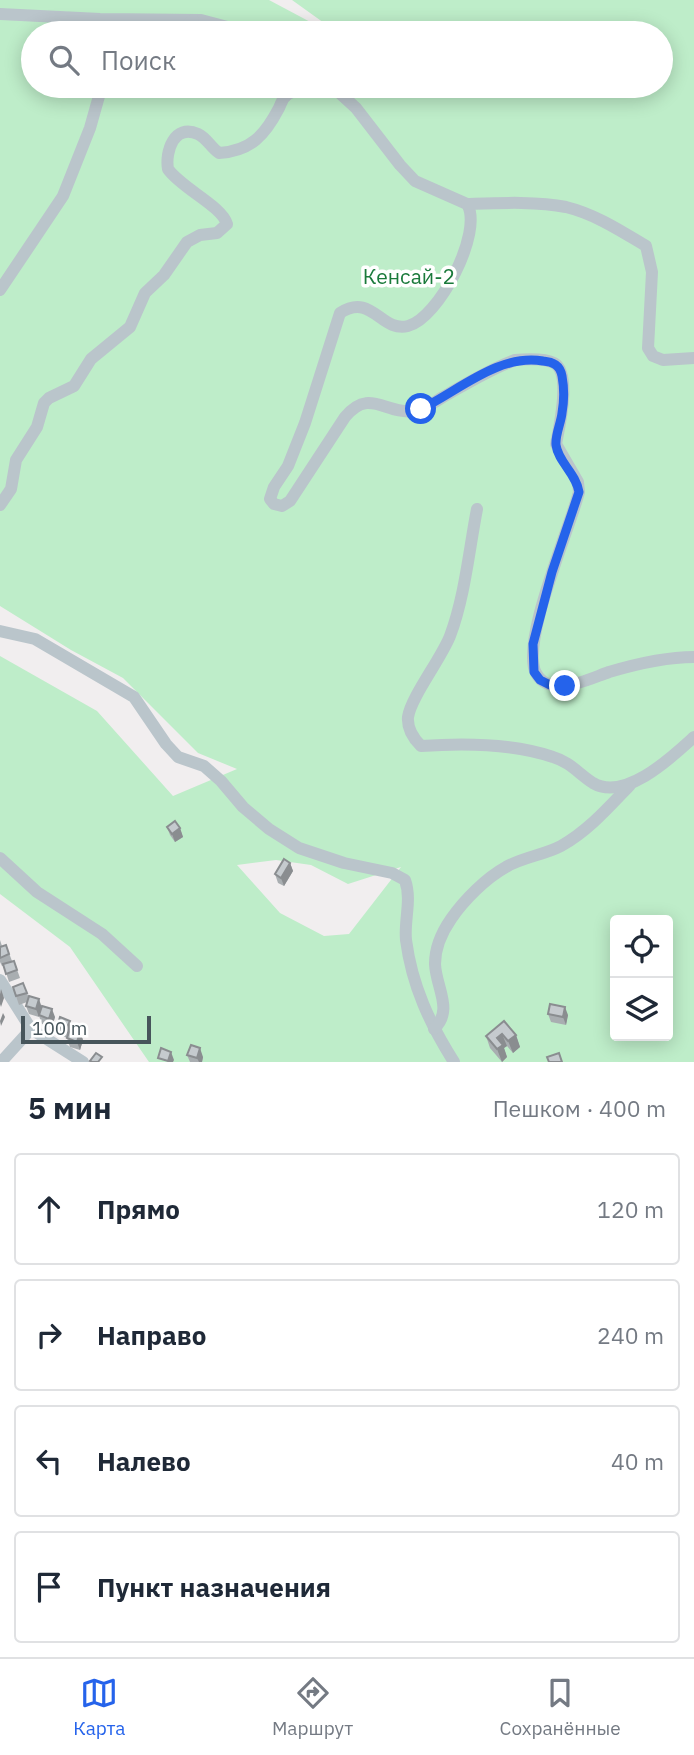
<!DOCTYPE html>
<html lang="ru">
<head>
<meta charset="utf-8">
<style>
  :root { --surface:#fff; --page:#f2f2f3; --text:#1f2937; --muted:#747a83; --line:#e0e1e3; --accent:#2563eb }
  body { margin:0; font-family:"IBM Plex Sans",sans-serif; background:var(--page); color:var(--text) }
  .controls { position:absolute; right:21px; bottom:21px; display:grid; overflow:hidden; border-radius:7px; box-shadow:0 4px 18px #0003 }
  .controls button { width:63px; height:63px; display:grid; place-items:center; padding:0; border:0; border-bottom:2px solid var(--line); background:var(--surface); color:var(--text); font:35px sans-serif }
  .scale { position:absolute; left:21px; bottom:18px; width:130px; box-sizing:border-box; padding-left:7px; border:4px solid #47555b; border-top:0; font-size:19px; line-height:24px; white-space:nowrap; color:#47555b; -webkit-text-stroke:5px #fff; paint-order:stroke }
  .stop { position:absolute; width:21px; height:21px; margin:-16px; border:5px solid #2563eb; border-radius:50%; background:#fff }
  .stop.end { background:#2563eb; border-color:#fff; box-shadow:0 2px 7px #0008 }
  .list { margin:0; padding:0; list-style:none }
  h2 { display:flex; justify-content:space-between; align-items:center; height:91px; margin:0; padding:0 28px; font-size:30px }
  h2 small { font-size:23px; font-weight:400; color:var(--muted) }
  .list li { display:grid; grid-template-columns:46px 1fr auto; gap:21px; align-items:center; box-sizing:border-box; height:112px; margin:0 14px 14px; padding:0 14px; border:2px solid var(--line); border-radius:7px }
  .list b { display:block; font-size:26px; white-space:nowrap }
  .list em { font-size:23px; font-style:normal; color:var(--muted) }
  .icon { flex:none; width:38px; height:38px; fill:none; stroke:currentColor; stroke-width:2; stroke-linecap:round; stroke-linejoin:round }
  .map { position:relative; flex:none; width:694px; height:1062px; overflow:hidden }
  .search { position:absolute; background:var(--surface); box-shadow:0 4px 18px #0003; left:21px; right:21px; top:21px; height:77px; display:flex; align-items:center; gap:18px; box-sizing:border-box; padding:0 24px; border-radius:38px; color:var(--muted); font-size:26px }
  .sheet { height:595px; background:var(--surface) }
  nav { display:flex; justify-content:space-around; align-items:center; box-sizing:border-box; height:98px; border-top:2px solid var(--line); background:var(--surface); font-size:19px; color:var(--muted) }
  nav a { display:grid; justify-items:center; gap:4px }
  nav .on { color:var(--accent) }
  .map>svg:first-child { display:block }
  .green { fill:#beedc9; fill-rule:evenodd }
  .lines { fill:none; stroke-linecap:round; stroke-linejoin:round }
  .minor { stroke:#bac5cb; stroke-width:12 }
  .wall { fill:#a9aeb1 }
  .shaded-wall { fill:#8a8d90 }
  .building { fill:#c5cace; stroke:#8a8d90; stroke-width:2 }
  .route { stroke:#2563eb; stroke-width:9 }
  .labels { text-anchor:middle; stroke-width:7; stroke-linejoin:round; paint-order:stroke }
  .park-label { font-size:21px; fill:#1a7a3b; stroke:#fff }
</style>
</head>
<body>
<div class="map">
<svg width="694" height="1062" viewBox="0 0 694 1062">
  <rect width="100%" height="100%" fill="#f1eeef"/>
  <path class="green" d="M0,0H269L331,33H33V86H661V33H338L292,0H694V1062H149L70,947L0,894V656L97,711L173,796L237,769L198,753L123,678L71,650L0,606ZM276,860L311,865L348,884L401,867L349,934L324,936L280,913L237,865ZM615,920H668V1036H615Z"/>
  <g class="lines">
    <g class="minor">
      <polyline points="0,14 100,19 201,20 250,33"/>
      <polyline points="179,33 193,20"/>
      <path d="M332,86L356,108L400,165L415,181L467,204C484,232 438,319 408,326C381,333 372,292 340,313L305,423L288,466L274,487L270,499L274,504L282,506L290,501L345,417C370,387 385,415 414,411C425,410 434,402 443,397C466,384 490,369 515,360C527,359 544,358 554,363C572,373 559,428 556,444L578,482L579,492C570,528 520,643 536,673C541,683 552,687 563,686C578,685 595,677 609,672C636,664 666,657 694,657"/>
      <path d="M467,204C497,203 537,201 566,207C595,214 621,231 646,246L652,272L648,348L653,356L663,360L694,358"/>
      <polyline points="0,290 63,196 90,128 101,89 105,86"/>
      <path d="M0,505L11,489L16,460L37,427L44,403L49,398L74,386L91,359L130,327L145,293L164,275L187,242L200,235L217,233L227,224C222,206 181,188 168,169C165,152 174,123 198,134C207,138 211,148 219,153C251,151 265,135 279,108C282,102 282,98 288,94C297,88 310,91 320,86"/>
      <path d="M477,509C469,550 465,596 450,636C441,659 411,697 408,717C407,729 413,738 421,746C463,743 512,743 553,757C570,762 579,774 593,783C625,802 672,757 694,737"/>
      <path d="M0,631L35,639L134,697L166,744L178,757L204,766L221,781L243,807L269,829L299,848L344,863L392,873L405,880C412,900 404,920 406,940C412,986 430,1024 454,1062"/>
      <polyline points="0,858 37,892 102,934 137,966"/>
      <polyline points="0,980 31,1029 83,1062"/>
      <path d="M434,1029C454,1010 436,988 435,964C435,948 442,932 451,919C464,900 486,878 506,867C523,857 544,855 561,846C588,831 609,807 630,785"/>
      <polyline points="1,1062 31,1029"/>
    </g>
  </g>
  <g class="wall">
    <polygon points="167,827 180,828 183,837 175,842 170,835"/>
    <polygon points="290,863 293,871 284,886 278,883 275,874"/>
    <polygon points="0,940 2,946 6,945 12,961 14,961 20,978 9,982 4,966 2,966 0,962"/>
    <polygon points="23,983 29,998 55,1017 52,1027 42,1024 39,1016 39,1017 29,1014 26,1006 27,1002 19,1005 13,987"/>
    <polygon points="548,1014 568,1015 566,1025 551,1022"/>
    <polygon points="504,1021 516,1035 520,1047 513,1053 507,1046 504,1048 507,1057 502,1062 490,1048 486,1036"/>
    <polygon points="57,1027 72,1029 80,1032 83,1040 80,1050 70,1047 67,1038 60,1035"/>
    <polygon points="187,1055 203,1057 202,1062 190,1062"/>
  </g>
  <g class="shaded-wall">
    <polygon points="180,828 183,837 175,842 172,834"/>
    <polygon points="290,863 293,871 284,886 281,878"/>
    <polygon points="1,989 4,998 1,1007 0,1004 0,994"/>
    <polygon points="39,999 42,1008 39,1017 36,1009"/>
    <polygon points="565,1007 568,1015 566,1025 563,1017"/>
    <polygon points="52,1009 55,1017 52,1027 49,1019"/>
    <polygon points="3,1013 5,1017 1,1026 0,1021"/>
    <polygon points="70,1021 73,1029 69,1039 66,1030"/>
    <polygon points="80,1032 83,1040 80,1050 77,1042"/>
    <polygon points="502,1034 507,1046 504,1048 507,1057 502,1062 497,1049 497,1038"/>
    <polygon points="516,1035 520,1047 513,1053 508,1041"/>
    <polygon points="200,1048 203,1057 202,1062 199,1062 197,1058"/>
    <polygon points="171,1052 174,1060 173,1062 168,1062"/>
  </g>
  <g class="building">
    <polygon points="175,821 180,828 172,834 167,827"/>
    <polygon points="284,859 290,863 281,878 275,874"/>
    <polygon points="6,945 9,954 0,958 0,947"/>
    <polygon points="14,961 17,970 6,974 3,964"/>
    <polygon points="23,983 27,993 16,996 13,987"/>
    <polygon points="29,996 39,999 36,1009 26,1006"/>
    <polygon points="550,1004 565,1007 563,1017 548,1014"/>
    <polygon points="42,1006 52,1009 49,1019 39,1015"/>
    <polygon points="60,1017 70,1021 66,1030 57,1027"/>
    <polygon points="504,1021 516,1035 508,1041 502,1034 497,1038 503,1045 497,1049 486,1036"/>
    <polygon points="70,1029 80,1032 77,1042 67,1038"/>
    <polygon points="191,1045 200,1048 197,1058 187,1055"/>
    <polygon points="161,1048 171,1052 168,1061 158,1058"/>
    <polygon points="96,1053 102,1057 98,1062 92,1062 90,1061"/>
    <polygon points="559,1053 562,1062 549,1062 547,1057"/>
  </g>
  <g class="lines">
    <path class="route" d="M421,409C458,391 500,353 543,361C553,362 560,365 562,376C564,387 564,402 562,413C561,423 555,435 556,445C558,462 576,473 579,492L552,572L533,644L534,672L540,680L550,685L565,686"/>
  </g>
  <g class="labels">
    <g class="park-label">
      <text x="409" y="284">Кенсай-2</text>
    </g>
  </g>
</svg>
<div class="controls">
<button><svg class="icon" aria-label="locate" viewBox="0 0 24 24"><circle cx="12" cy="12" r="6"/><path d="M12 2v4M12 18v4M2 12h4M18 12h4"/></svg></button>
<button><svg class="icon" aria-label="layers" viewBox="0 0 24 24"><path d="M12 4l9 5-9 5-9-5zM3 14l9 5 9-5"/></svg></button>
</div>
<div class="scale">100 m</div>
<div class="stop" style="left:421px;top:409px"></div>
<div class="stop end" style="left:565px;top:686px"></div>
<div class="search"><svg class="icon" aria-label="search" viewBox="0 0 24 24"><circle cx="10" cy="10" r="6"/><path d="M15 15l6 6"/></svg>Поиск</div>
</div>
<section class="sheet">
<h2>5 мин<small>Пешком · 400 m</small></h2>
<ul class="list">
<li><svg class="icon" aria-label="ahead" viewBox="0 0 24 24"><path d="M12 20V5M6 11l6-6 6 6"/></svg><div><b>Прямо</b></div><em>120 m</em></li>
<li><svg class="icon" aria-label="right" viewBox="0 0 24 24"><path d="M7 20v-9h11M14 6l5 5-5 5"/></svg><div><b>Направо</b></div><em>240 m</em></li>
<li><svg class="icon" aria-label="left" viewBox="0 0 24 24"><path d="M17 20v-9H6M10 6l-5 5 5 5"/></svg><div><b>Налево</b></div><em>40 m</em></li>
<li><svg class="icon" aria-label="arrive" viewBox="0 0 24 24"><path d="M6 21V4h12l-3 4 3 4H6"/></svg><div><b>Пункт назначения</b></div></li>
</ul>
</section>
<nav>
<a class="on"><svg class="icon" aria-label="map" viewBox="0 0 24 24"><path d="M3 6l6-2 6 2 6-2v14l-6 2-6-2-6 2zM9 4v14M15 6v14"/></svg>Карта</a>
<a><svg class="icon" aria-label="directions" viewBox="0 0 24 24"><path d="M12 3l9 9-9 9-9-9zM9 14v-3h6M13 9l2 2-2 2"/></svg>Маршрут</a>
<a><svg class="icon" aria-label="saved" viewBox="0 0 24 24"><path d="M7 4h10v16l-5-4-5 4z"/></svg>Сохранённые</a>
</nav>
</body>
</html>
